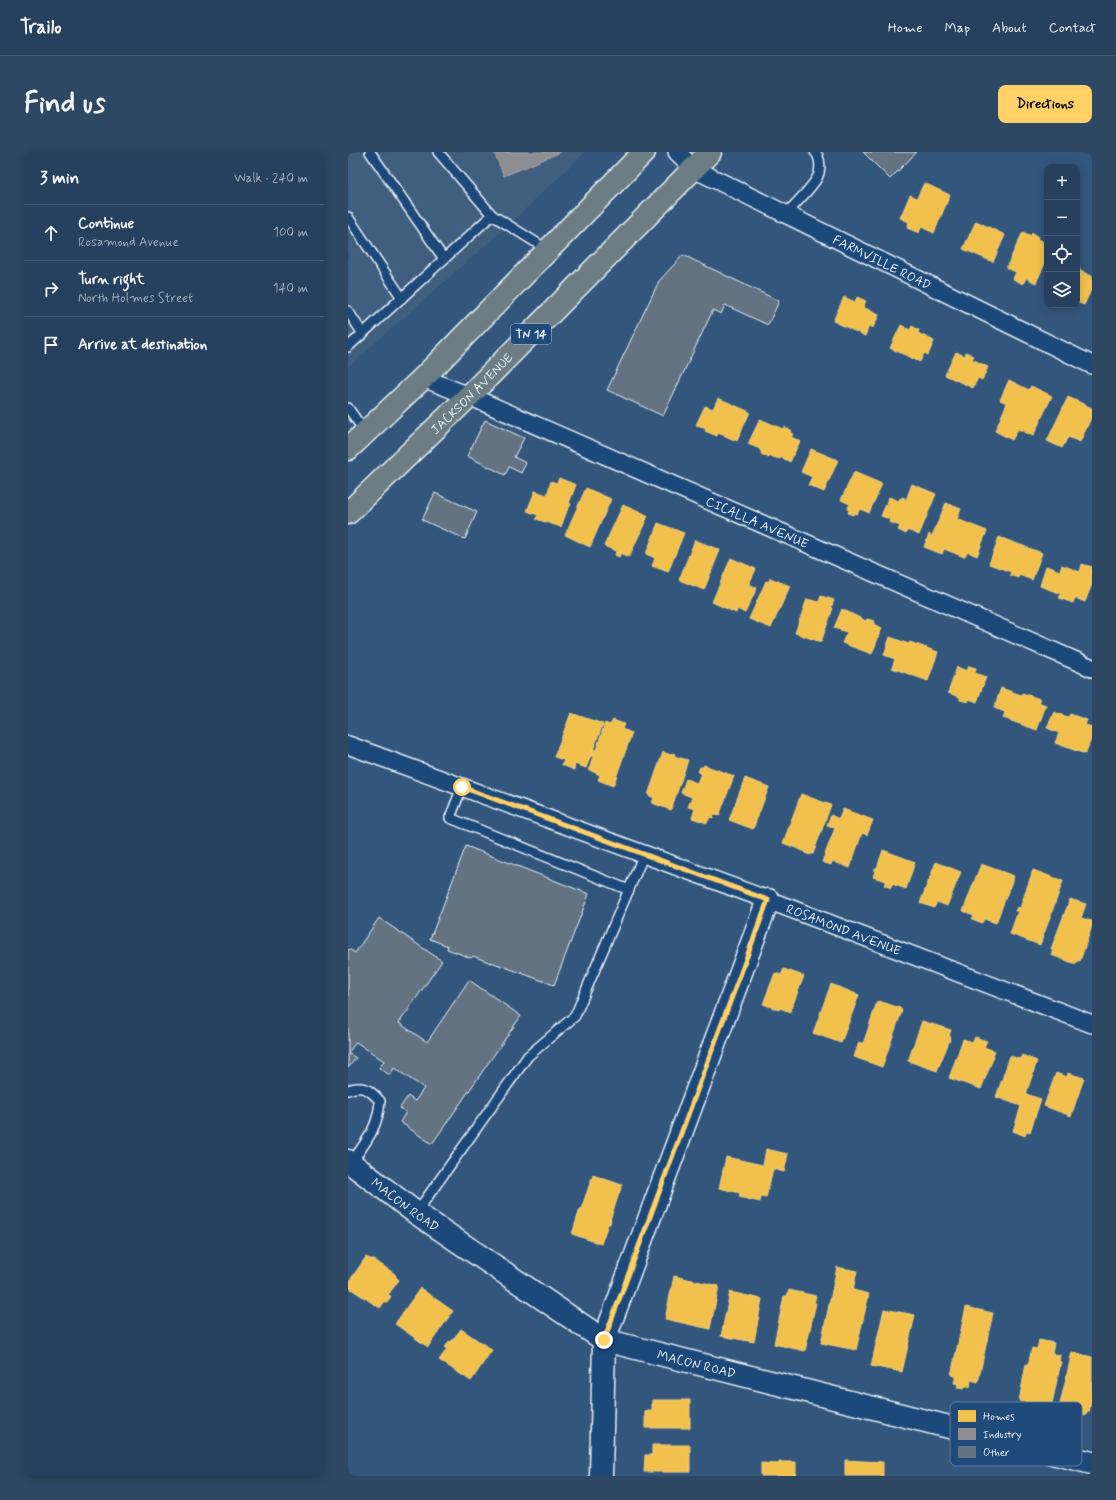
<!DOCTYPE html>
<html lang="en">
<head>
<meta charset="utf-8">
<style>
  :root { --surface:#26405d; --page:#2e4763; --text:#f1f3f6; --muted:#a4afbc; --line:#425972; --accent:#ffd166 }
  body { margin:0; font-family:Mynerve,sans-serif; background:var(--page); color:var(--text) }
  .controls { position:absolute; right:12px; top:12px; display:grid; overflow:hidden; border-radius:8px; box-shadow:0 2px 10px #0003 }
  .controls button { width:36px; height:36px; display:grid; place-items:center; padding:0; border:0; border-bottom:1px solid var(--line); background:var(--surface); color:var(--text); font:20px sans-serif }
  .stop { position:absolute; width:12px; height:12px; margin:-9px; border:3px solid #ffd166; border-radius:50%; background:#fff }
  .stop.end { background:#ffd166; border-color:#fff; box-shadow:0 1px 4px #0008 }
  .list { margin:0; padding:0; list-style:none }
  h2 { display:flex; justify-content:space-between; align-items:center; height:52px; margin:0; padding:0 16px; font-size:17px }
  h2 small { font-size:13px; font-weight:400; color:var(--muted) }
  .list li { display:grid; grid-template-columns:26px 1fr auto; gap:12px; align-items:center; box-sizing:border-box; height:56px; padding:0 16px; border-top:1px solid var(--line) }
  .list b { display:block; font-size:15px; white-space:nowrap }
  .list p { margin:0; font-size:13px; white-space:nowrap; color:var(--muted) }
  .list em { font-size:13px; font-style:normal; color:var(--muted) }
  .icon { flex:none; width:22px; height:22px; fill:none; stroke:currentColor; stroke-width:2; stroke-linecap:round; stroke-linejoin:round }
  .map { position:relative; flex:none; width:744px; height:1324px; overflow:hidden; border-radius:8px }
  header { display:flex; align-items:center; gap:24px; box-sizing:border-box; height:56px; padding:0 20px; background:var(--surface); border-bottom:1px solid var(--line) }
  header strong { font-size:19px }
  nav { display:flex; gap:22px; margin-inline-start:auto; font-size:14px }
  .intro { display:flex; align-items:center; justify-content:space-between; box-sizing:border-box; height:96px; padding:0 24px }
  h1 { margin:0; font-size:28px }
  .button { padding:10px 18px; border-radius:8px; background:var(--accent); color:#111; font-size:14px; font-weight:700 }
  main { display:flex; gap:24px; padding:0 24px }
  aside { flex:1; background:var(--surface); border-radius:8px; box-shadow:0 2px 10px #0003 }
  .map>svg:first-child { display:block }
  .built { fill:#415f7e }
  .homes { fill:#f2c14e; stroke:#efcf81 }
  .industry { fill:#8d8d92; stroke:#a8abb1 }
  .building { fill:#637382; stroke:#e8f1f8 }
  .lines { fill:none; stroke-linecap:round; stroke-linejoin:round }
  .lane-casing { stroke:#e8f1f8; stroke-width:12 }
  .street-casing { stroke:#e8f1f8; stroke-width:20 }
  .secondary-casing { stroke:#e8f1f8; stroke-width:25 }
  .primary-casing { stroke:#e8f1f8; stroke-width:25 }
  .lane { stroke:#1f4a7a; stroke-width:9 }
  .street { stroke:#1f4a7a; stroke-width:17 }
  .secondary { stroke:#1f4a7a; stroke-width:22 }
  .primary { stroke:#6c7e84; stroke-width:22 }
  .route { stroke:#ffd166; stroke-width:5 }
  .labels { text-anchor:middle; stroke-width:4; stroke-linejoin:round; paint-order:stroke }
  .shield { fill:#1f4a7a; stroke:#acbfd2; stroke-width:1 }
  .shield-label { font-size:12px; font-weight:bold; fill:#e8f1f8 }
  .street-label { font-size:13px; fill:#e8f1f8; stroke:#1f4a7a }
  .key { fill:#1f4a7a; stroke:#5b7ca0; stroke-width:1 }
  .key-label { font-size:11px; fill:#e8f1f8 }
</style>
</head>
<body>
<header>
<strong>Trailo</strong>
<nav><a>Home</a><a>Map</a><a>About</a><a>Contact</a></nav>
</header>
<div class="intro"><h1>Find us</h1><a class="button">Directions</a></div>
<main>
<aside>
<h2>3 min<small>Walk · 240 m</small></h2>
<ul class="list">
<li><svg class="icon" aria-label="ahead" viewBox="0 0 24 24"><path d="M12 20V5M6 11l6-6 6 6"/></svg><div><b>Continue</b><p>Rosamond Avenue</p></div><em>100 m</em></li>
<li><svg class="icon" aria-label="right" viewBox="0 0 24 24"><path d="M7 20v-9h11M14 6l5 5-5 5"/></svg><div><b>Turn right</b><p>North Holmes Street</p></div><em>140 m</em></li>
<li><svg class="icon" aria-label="arrive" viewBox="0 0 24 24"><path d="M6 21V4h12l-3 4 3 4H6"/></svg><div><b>Arrive at destination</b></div></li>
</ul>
</aside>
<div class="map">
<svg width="744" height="1324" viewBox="0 0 744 1324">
  <rect width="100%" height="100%" fill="#33567c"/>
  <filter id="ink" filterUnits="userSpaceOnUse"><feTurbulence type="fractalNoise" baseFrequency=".025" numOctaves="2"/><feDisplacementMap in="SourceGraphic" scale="8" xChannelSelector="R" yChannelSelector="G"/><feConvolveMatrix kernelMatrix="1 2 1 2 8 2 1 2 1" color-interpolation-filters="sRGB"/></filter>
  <g filter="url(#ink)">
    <polygon class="built" points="0,0 237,0 166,68 0,215"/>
    <g class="homes">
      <polygon points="576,31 602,43 586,81 573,75 571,81 559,76 561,70 552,66 562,43 569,46"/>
      <polygon points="628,69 657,83 645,110 615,97"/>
      <polygon points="675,80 683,84 684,81 690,85 689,87 699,91 698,104 699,107 688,131 678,126 675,132 665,127 668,120 658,116"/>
      <polygon points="729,115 732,117 732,119 744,124 744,136 736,153 729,150"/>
      <polygon points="496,145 507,150 509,145 518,149 515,155 531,163 525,176 521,174 517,184 485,169"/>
      <polygon points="553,173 562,178 564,174 571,178 570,181 586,189 580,203 576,201 572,210 542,196"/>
      <polygon points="608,200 617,204 618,200 626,204 624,207 640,215 634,228 630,226 625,236 597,223"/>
      <polygon points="661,228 681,238 683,234 704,244 685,284 670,277 664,288 647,279 659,251 652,248"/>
      <polygon points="720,245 744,256 744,264 732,290 720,285 714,296 699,289"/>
      <polygon points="370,246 402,260 389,289 370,281 369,284 357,279 358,277 348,273 357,254 365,257"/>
      <polygon points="412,267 435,277 436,275 443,278 442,281 445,282 443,285 452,289 442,310 433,305 432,307 421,304 421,306 413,302 414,300 412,299 412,297 400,292"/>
      <polygon points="463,297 490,308 476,340 460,333 464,325 453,320"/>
      <polygon points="506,320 534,332 521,361 512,357 509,362 506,361 505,363 500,361 501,358 499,357 502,352 493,348"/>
      <polygon points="211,326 228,333 221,351 223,352 221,356 220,356 213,375 188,367 190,363 179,359 187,339 199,343 203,329 209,331"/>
      <polygon points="564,332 588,342 571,383 559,378 558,382 550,378 552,374 541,370 542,367 533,364 541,345 551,349 552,346 554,347 554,345 557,346 556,348 558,348"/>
      <polygon points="238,336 263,347 242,395 217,383"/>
      <polygon points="598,351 613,357 609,367 639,379 629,404 620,400 616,405 596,397 594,402 576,395 581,382 584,384"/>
      <polygon points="275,353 300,364 281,405 273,401 271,405 267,403 268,399 256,394"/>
      <polygon points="310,371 336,381 320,420 304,414 307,406 298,402"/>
      <polygon points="651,385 694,401 684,428 671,423 670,426 662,423 663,420 641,412"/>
      <polygon points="347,388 372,398 356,438 331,428"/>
      <polygon points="383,406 408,417 401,432 409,436 397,461 389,457 388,461 364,450"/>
      <polygon points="734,412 744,415 744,432 737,450 727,446 725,451 711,446 713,442 692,434 698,414 712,419 714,413 732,420"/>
      <polygon points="422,426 442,434 423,476 401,467 418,429 421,430"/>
      <polygon points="473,444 486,448 483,456 485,456 473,490 447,481 459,447 471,450"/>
      <polygon points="494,457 518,469 519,467 527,469 525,472 534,476 524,502 494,491 499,480 486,476"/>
      <polygon points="542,485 561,492 562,490 590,500 580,529 544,516 547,507 536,503"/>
      <polygon points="621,514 628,516 627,521 638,525 629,550 621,547 620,550 612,548 612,545 600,541 609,515 619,519"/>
      <polygon points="653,536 673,543 674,541 692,547 690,550 698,553 689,578 655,566 657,560 646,556"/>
      <polygon points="706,560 720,565 722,562 739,568 737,573 744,575 744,585 737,602 707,591 711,581 699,576"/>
      <polygon points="223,561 255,572 238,616 227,612 226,618 214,613 216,608 206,605"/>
      <polygon points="265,568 276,572 274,577 284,581 265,634 250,628 252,623 241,618 245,604 243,604 245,597 248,598 257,571 262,573"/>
      <polygon points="315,600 323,603 324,601 327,602 326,604 340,608 323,658 304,651 306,646 300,643"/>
      <polygon points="356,613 386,624 371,664 366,662 365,666 362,665 359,671 344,666 347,657 340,655 344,645 333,641 338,627 349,631 353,621 350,620 352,615 355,615"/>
      <polygon points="397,626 421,635 405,677 381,668"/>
      <polygon points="453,642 483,653 465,702 462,702 462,703 457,701 458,700 435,691"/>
      <polygon points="495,657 525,668 519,683 514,681 502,716 484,709 483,713 474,710 487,676 479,673 483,663 491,667"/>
      <polygon points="535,698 567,710 558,737 544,732 543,736 536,733 538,729 525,725 527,719 526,719 527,716 529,716"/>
      <polygon points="588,710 613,720 599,754 589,750 586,756 572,751"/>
      <polygon points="633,712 666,724 648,771 636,767 634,771 624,767 626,763 615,759"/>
      <polygon points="685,718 715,729 692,793 662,782 670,759 667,759 669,755 672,756"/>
      <polygon points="722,747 738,752 733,766 744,769 744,774 732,809 730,808 728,812 703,803 705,798 703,797"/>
      <polygon points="436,817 456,824 442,860 432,856 431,858 415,852 427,821 433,823"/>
      <polygon points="483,832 511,843 493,891 465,881"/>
      <polygon points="531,849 552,856 554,859 534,915 506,905 511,890 515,892 529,850"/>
      <polygon points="574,869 603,878 601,884 603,885 589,919 560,909"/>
      <polygon points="627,885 639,889 636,895 647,899 645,903 646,904 633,937 601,926 615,887 625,890"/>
      <polygon points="674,903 689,909 678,942 693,947 682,980 679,979 677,984 665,979 673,954 648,945 662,904 672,907"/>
      <polygon points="708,921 719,925 720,921 736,926 723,964 696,954"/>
      <polygon points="418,997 440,1002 436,1020 425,1017 418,1046 413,1045 412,1050 391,1045 392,1041 371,1036 378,1005 415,1013"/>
      <polygon points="245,1023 274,1033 262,1068 263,1068 262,1072 260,1072 253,1092 224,1082 232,1057 233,1057"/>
      <polygon points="18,1105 22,1107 25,1107 47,1122 48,1125 51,1128 40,1143 43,1144 39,1151 37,1149 32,1156 0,1135 0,1131"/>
      <polygon points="489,1115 509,1119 505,1138 521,1142 508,1198 473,1191"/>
      <polygon points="326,1124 371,1134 362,1177 317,1167"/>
      <polygon points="72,1136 105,1159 80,1195 47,1172"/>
      <polygon points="441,1138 468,1144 466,1151 468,1151 457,1199 426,1192 436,1144 439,1144"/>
      <polygon points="382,1140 414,1147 406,1190 373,1184"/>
      <polygon points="618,1155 645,1161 630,1230 623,1228 622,1235 617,1234 616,1237 609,1236 610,1232 606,1231 608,1224 603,1223"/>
      <polygon points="536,1157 567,1163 554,1220 523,1214"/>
      <polygon points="113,1177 144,1198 123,1229 91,1208 99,1197 97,1196 101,1189 103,1190"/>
      <polygon points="691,1188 706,1191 704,1202 712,1203 711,1209 713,1210 703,1256 671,1249 678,1212 680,1213 684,1196 689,1197"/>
      <polygon points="724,1200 744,1205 744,1245 741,1260 739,1259 738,1263 713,1258 714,1253 712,1252"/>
      <polygon points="304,1248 342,1248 342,1276 297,1276 297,1259 304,1259"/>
      <polygon points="304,1293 342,1293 342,1320 296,1320 297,1303 304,1303"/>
      <polygon points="497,1308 535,1310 535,1324 497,1324"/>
      <polygon points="431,1310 448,1310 448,1324 413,1324 413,1311 431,1312"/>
    </g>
    <polygon class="industry" points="146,0 213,0 156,24"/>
    <g class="building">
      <polygon points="515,0 569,0 542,27"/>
      <polygon points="335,103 431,149 420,173 377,153 373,162 365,158 315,264 259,238 311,129"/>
      <polygon points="137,268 176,286 166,305 178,311 173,321 161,315 157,323 119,304"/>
      <polygon points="87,341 129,360 117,387 74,368"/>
      <polygon points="118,694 241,742 206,833 143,810 143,811 125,804 123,806 99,797 100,794 82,787"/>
      <polygon points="31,766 94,809 51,871 79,890 121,828 173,864 84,992 52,970 58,960 52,956 60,944 67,949 76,936 46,916 42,923 31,916 36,909 8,890 0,901 8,906 0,916 0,799 1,797 7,801"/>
    </g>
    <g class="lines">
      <defs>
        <g id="lane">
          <polyline points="22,0 96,107"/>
          <polyline points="90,0 144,63"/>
          <path d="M438,62C447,52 462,38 469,26C473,19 473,6 467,0"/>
          <polyline points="0,65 54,146"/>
          <polyline points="0,159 15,182"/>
          <polyline points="0,195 144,63 200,98"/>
          <polyline points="0,256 17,280"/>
          <polyline points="114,635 102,666 281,738"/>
          <path d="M0,938C15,932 22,938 32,949C30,976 18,990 3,1011"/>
          <polyline points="68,1061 180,904 227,864 296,702"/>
        </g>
        <g id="street">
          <path id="s1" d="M329,0L346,17L744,213"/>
          <path id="s2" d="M75,226L121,244L744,516"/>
          <path id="s3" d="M0,593L420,748L744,872"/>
        </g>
        <g id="secondary">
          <path id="s4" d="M0,1009L68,1061L256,1188L744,1311"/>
          <polyline points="253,1324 256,1188 420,748"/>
        </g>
        <g id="primary">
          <polyline points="0,297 75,226 296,0"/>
          <path id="s5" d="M0,361L121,244L362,0"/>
        </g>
      </defs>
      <use href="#lane" class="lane-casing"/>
      <use href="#street" class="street-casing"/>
      <use href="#secondary" class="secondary-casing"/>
      <use href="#primary" class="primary-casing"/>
      <use href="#lane" class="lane"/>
      <use href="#street" class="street"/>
      <use href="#secondary" class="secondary"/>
      <use href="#primary" class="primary"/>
    </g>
  </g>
  <g class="lines" filter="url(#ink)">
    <polyline class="route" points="114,635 420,748 256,1188"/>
  </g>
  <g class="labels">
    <rect class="shield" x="163" y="172" width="40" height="20" rx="3"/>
    <g class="shield-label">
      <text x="183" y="186">TN 14</text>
    </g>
    <g class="street-label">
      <text dy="5" stroke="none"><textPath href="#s1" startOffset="234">FARMVILLE ROAD</textPath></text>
      <text dy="5" stroke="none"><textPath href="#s5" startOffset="172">JACKSON AVENUE</textPath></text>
      <text dy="5" stroke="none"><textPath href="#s2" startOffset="364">CICALLA AVENUE</textPath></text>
      <text dy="5" stroke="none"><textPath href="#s3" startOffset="529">ROSAMOND AVENUE</textPath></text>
      <text dy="5" stroke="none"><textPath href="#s4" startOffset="72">MACON ROAD</textPath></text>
      <text dy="5" stroke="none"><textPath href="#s4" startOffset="408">MACON ROAD</textPath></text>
    </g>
  </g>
  <rect x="602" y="1250" width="132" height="64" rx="6" class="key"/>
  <rect x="610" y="1258" width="18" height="12" fill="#f2c14e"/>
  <rect x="610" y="1276" width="18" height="12" fill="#8d8d92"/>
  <rect x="610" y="1294" width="18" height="12" fill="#637382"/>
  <g class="key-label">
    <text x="635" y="1268">Homes</text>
    <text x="635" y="1286">Industry</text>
    <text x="635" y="1304">Other</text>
  </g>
</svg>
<div class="controls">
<button>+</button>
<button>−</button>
<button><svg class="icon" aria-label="locate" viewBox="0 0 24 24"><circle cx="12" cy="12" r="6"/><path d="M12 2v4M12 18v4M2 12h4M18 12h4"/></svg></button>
<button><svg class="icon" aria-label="layers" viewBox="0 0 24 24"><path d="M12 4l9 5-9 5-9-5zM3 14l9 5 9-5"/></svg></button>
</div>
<div class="stop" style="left:114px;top:635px"></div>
<div class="stop end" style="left:256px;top:1188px"></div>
</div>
</main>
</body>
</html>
